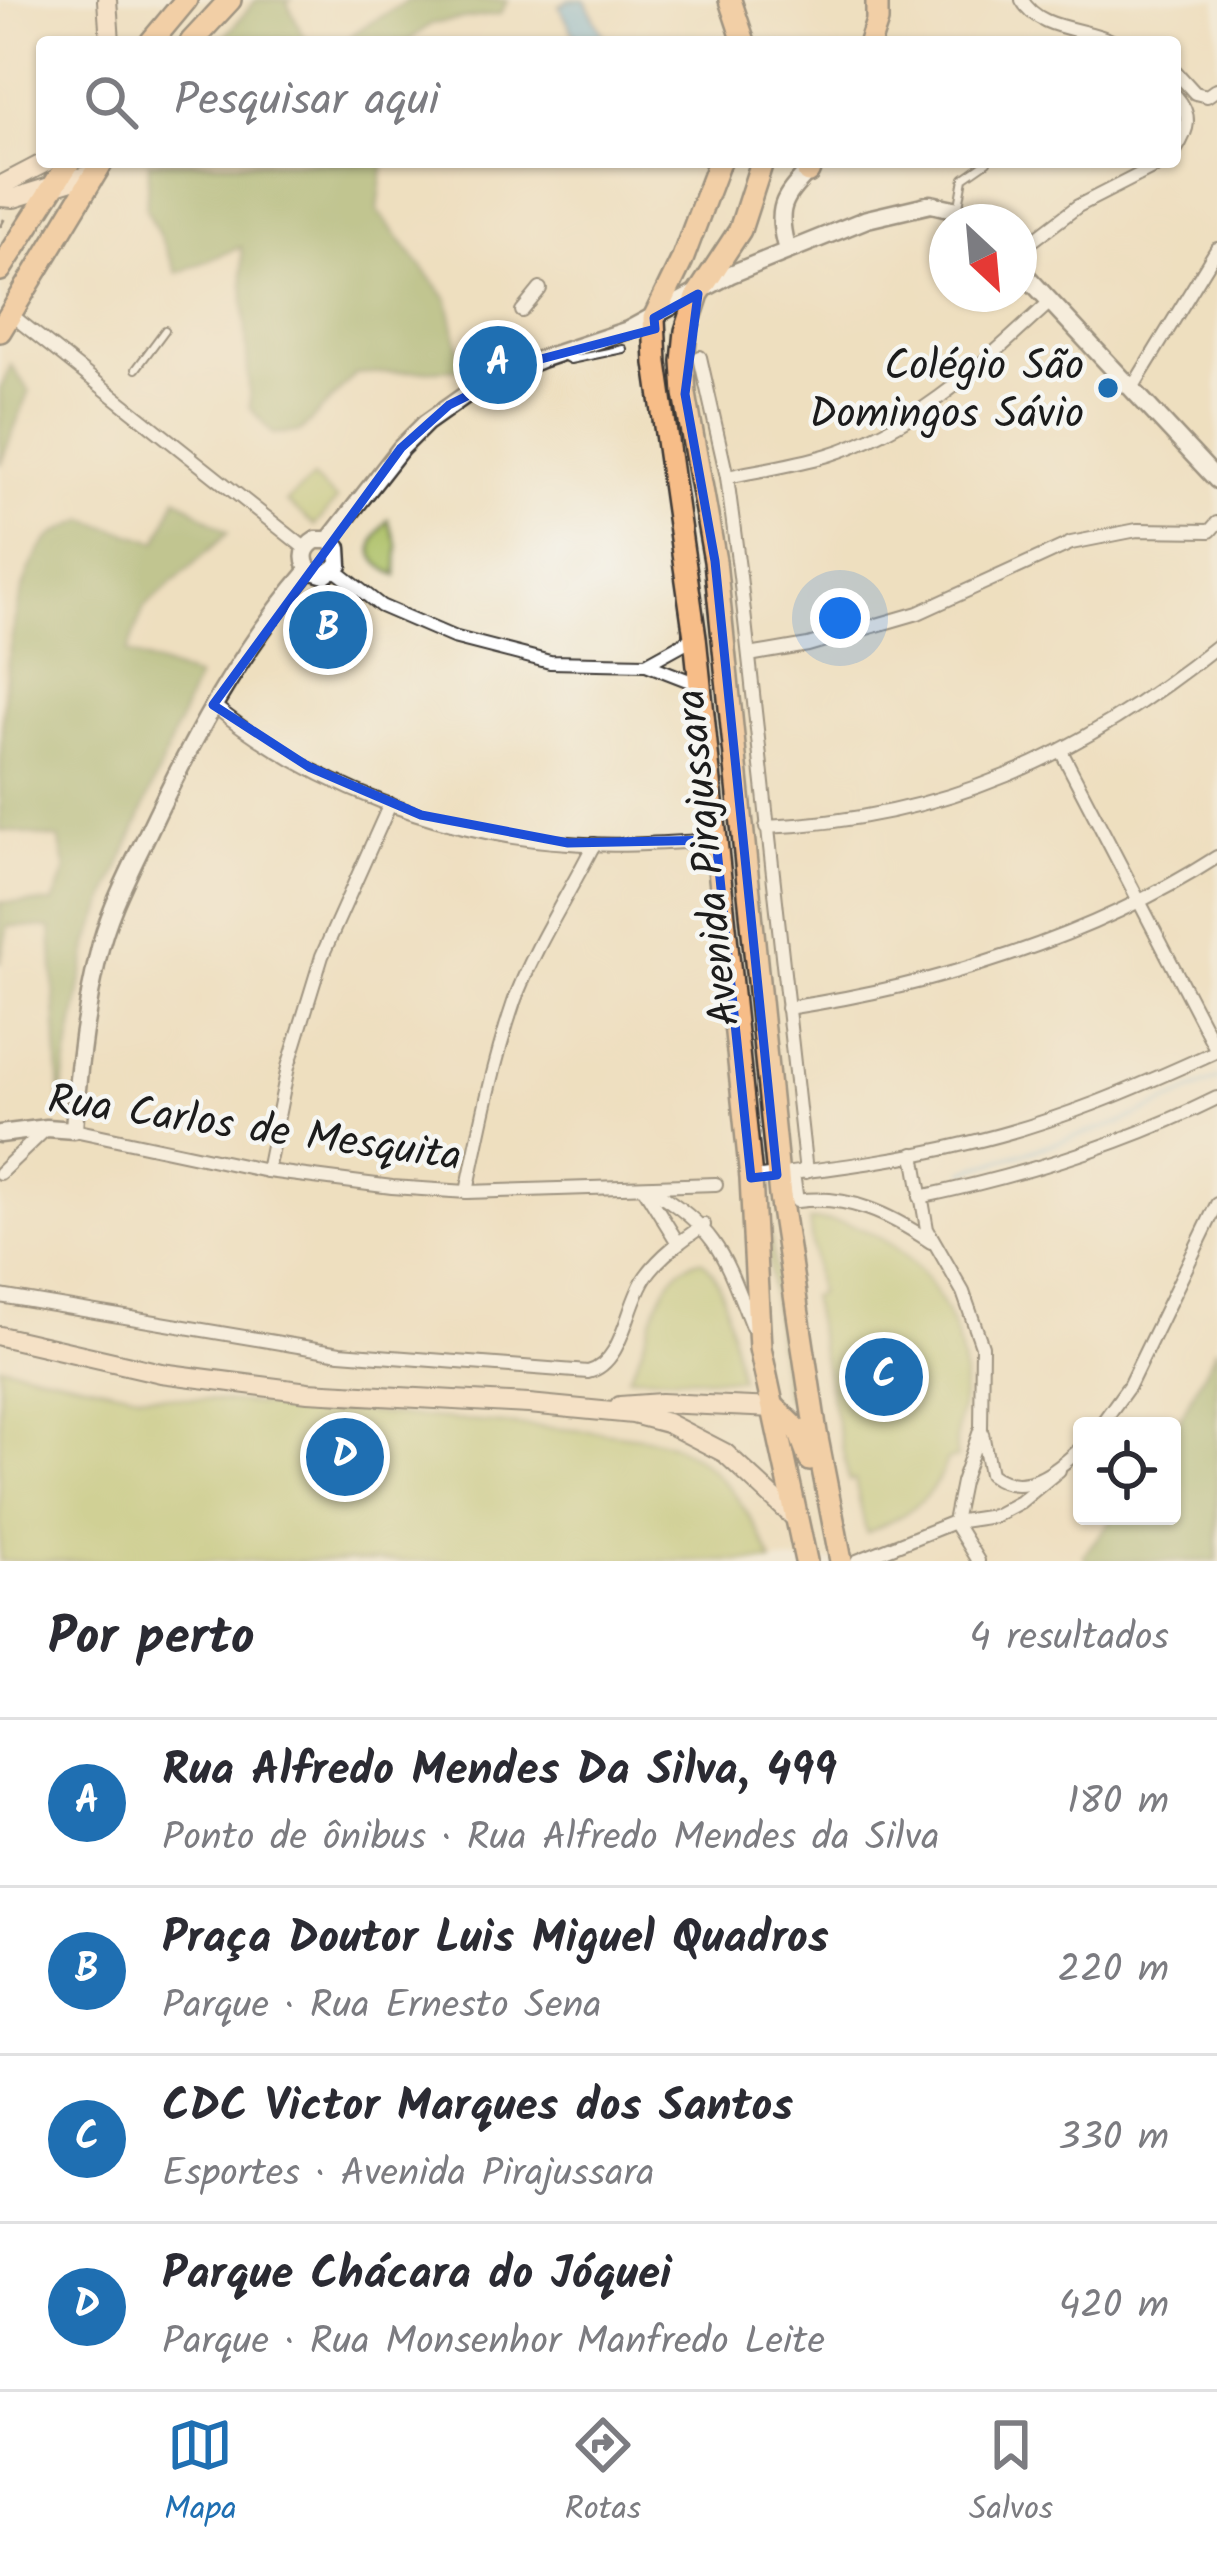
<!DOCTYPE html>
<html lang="pt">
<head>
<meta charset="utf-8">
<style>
  :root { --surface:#fff; --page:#f7f7f7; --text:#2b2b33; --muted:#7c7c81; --line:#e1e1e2; --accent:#1f6fb2 }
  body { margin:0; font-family:Kalam,sans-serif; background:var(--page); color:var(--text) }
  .controls { position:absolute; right:36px; bottom:36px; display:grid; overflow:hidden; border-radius:12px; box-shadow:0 3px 9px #0004 }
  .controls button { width:108px; height:108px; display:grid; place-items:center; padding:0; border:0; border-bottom:3px solid var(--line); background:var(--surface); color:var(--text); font:60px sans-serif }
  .compass { position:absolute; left:929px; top:204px; width:108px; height:108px; border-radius:50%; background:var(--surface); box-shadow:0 3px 9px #0004; rotate:154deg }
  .you { position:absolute; left:840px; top:618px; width:42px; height:42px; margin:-30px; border:9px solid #fff; border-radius:50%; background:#1a73e8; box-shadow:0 0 0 18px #1a73e833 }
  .badge { display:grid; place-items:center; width:78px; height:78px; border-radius:50%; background:var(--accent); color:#fff; font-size:39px; font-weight:700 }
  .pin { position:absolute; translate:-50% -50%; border:6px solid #fff; box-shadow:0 3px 12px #0006 }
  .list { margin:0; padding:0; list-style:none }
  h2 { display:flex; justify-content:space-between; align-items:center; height:156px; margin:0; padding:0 48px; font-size:51px }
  h2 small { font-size:39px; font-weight:400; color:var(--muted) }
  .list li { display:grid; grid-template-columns:78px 1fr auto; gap:36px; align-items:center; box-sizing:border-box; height:168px; padding:0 48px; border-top:3px solid var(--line) }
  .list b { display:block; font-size:45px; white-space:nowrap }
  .list p { margin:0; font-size:39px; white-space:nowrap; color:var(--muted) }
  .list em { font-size:39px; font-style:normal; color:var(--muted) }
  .icon { flex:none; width:66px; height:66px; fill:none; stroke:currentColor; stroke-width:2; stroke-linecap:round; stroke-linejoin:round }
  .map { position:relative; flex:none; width:1217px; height:1561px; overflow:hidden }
  .search { position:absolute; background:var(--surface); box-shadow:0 3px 9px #0004; left:36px; right:36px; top:36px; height:132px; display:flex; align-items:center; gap:30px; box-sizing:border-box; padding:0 42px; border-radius:12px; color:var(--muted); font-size:45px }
  .sheet { height:828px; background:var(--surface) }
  nav { display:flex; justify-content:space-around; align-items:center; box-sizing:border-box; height:168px; border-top:3px solid var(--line); background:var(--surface); font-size:33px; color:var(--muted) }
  nav a { display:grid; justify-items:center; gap:6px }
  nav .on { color:var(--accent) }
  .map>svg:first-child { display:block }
  .green { fill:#acbf63; stroke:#646e40; stroke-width:3 }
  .forest { fill:#89a659; stroke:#52613a; stroke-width:3 }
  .water { fill:#61acd9; stroke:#3e647a; stroke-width:3 }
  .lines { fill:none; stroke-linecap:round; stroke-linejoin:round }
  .stream { stroke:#61acd9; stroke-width:4.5 }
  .service-casing { stroke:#3c3934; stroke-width:10 }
  .minor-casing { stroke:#3c3934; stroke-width:16 }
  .tertiary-casing { stroke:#3c3934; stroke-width:21 }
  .secondary-casing { stroke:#3c3934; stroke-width:22 }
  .primary-casing { stroke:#3c3934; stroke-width:26 }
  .trunk-casing { stroke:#3c3934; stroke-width:26 }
  .path { stroke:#3c3934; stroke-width:3; stroke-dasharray:9 9; stroke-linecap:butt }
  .service { stroke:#fff; stroke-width:6 }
  .minor { stroke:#fff; stroke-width:12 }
  .tertiary { stroke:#fff; stroke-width:16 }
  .secondary { stroke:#fce5cf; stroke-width:18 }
  .primary { stroke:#f7bd88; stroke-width:21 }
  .trunk { stroke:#f7bd88; stroke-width:21 }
  .marked { fill:none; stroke:#1d4ed8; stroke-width:9; stroke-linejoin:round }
  .poi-dot { fill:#1f6fb2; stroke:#f6f6f2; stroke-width:4.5 }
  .labels { text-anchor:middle; stroke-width:9; stroke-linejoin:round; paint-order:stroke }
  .poi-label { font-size:42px; fill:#1c1c1c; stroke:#f6f6f2; text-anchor:end }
  .street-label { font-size:42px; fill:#1c1c1c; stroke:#f6f6f2 }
</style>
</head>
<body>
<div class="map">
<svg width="1217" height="1561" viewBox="0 0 1217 1561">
  <rect width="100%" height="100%" fill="#f6f6f2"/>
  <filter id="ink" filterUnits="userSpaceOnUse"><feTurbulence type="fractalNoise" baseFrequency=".00833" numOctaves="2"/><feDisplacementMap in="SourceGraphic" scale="24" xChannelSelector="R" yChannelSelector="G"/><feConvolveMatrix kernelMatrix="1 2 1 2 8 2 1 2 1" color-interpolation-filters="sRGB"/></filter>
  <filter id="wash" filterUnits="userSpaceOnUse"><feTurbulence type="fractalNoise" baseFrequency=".004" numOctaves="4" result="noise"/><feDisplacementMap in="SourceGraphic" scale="48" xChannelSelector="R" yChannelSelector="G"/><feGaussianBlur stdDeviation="2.7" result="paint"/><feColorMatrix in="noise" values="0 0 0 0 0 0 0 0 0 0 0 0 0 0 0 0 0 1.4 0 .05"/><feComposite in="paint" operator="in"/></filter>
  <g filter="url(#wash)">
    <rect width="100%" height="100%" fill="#eedfbf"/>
    <g class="green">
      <polygon points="313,478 337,500 315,526 286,502"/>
      <path d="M388,520L398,545L397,575C365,561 367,544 388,520Z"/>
      <polygon points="321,613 330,613 359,628 328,643 293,642 311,618"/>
      <path d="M809,1221C893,1214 958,1298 964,1375C966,1404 952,1430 957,1458L947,1460C934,1500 903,1517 866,1533L855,1480L849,1481L810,1296L818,1294Z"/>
      <polygon points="769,1225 794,1403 785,1396 782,1379 766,1240"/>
      <path d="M701,1260C728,1277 732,1348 740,1379L628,1376C651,1345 654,1267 701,1260Z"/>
      <path d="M0,1365L138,1394L612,1433C630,1436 651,1437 668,1443C721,1464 751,1512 772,1561H0Z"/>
    </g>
    <g class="forest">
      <polygon points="256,0 291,0 287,3 307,42 220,42"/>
      <polygon points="409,0 508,0 500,14 431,24 407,42 346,42 355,32"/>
      <polygon points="149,162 384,162 378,211 448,300 463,369 356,374 300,432 273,434 250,408 241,247 177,273 146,208"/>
      <polygon points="11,365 29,391 0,465 0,390"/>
      <path d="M177,497L228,533L144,608L127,653L197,678L89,942L60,1103L51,928L8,926L0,964V902L53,903L66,870L59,839L0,830C0,754 0,584 52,536C62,529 75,525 86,520L157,542Z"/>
      <polygon points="1217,1347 1217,1561 1087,1561 1083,1555 1115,1516 1172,1516 1172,1434"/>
    </g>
    <polygon class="water" points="570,0 585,0 605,38 578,42 559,6"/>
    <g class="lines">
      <polyline class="stream" points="965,1171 1123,1122 1217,1079"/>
    </g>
  </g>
  <g filter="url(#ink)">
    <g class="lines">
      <defs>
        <g id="service">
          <polyline points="959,206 964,178 987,162"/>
          <polyline points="563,356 570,360 623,349"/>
          <polyline points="136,369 165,330"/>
        </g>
        <g id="minor">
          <path d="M1022,0C1039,31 1085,27 1114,42"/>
          <polyline points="1136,42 1145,42"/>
          <polyline points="1175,71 1195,93 1207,96 1217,89"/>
          <path d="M1175,95C1193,115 1189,129 1175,151"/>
          <polyline points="1019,251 1078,206 1164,162"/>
          <polyline points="522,311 540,289"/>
          <polyline points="9,313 306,549"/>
          <polyline points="700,357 727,477 740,576 806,1172"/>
          <polyline points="1131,390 1217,249"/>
          <path d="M727,477C760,470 795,465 828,455C918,427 982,364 1050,302"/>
          <polyline points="335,570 381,606 453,637 550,662 646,664 700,685"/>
          <polyline points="749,655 808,645 918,613 1071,543 1137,530 1210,531 1217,523"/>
          <polyline points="646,664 695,637"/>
          <path d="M213,705C311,785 442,835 569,843C618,847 667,843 716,840"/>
          <polyline points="1061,751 1217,1051"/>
          <path d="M766,827C945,819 1079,757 1217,646"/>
          <path d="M787,1008C934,986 1091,938 1217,857"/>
          <polyline points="74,1130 267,1171 392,1187 467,1192 716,1184"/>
          <polyline points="914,1154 927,1229 963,1292 982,1346 981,1428 962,1482 954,1522"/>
          <polyline points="267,1171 288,1067 322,956 390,804"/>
          <polyline points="0,1173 47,1128"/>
          <path d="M793,1173L797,1201C848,1194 889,1214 931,1242"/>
          <path d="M751,1178C824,1169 896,1161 968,1143C1055,1123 1136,1088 1217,1051"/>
          <polyline points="644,1188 678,1243"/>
          <path d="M651,1189C719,1230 724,1256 752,1327"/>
          <path d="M467,1192C480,1128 493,1064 514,1002C534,947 568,896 594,844"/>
          <path d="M920,1197C1024,1175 1122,1145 1217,1098"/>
          <path d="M0,1296L340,1353L588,1372C624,1363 626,1305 646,1276C661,1255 682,1240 704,1225"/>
          <polyline points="1100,1426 1129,1386 1217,1204"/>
          <path d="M982,1433L990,1474C1023,1500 1058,1470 1082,1447"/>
          <polyline points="954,1522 978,1561"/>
          <polyline points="857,1561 954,1522 994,1516 1020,1502 1059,1470"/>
        </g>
        <g id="tertiary">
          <path d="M787,250C773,203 786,196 816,163"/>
          <polyline points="1019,268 1217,480"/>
          <polyline points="329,540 401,448 426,423 481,384 541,359 628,330 731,274 867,219 931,204 958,210 975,222"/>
          <polyline points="309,570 325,575 339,565 338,548 329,540"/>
          <path d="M309,570C301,558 304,547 316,540H329"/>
          <path d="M0,1134L47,1128L74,1130C77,1072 85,1013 98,956C107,915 128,875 146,837C191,741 240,650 309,570"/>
        </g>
        <g id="secondary">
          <polyline points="107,0 110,42"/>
          <polyline points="0,186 46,162"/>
          <polyline points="0,197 14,198 95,173"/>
          <polyline points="0,1336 161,1373 308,1392 529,1404 633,1414 667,1423 725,1453 796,1519"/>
          <polyline points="620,1406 661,1403 775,1408"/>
        </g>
        <g id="primary">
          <polyline points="730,0 744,42"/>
          <polyline points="870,42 877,21 877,0"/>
          <polyline points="719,162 682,260 654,318 656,363 695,637 751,1178 760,1348 806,1561"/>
          <polyline points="762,162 740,230 698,294 686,331 683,361 685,394 715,561 780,1196 816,1433 841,1561"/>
          <polyline points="808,172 812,162"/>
          <polyline points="775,1408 799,1431 810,1460"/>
        </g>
        <g id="trunk">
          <polyline points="151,42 186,0"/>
          <polyline points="191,42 230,0"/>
          <polyline points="0,270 69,162"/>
          <polyline points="0,331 102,162"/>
        </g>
      </defs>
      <use href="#service" class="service-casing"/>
      <use href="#minor" class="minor-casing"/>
      <use href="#tertiary" class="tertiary-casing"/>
      <use href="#secondary" class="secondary-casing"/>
      <use href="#primary" class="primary-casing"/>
      <use href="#trunk" class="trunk-casing"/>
      <polyline class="path" points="0,227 7,214"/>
      <use href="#service" class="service"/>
      <use href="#minor" class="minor"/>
      <use href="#tertiary" class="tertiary"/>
      <use href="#secondary" class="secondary"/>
      <use href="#primary" class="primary"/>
      <use href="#trunk" class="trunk"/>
    </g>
  </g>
  <path d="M0 0H1217V1561H0ZM698,294L685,394L715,561L777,1175L751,1178L716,840L568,843L421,815L309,767L213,705L401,448L449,405L541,359L655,329L654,318Z" fill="#eedfbf" fill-opacity=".55" fill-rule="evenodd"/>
  <path class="marked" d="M698,294L685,394L715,561L777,1175L751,1178L716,840L568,843L421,815L309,767L213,705L401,448L449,405L541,359L655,329L654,318Z"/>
  <circle class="poi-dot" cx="1108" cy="388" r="12"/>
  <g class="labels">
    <g class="poi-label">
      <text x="1084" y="379">Colégio São<tspan x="1084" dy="48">Domingos Sávio</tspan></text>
    </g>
    <g class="street-label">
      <text transform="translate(706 858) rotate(-96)" y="15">Avenida Pirajussara</text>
      <text transform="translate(255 1126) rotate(8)" y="15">Rua Carlos de Mesquita</text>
    </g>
  </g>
</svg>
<div class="controls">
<button><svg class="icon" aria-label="locate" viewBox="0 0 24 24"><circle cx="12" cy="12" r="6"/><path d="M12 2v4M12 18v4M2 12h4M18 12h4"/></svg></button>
</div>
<svg class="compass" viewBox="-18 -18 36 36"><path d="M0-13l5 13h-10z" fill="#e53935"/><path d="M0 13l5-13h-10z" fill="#7c7c81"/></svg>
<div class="you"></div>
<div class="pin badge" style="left:498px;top:365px">A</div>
<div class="pin badge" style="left:328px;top:630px">B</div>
<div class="pin badge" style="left:884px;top:1377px">C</div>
<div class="pin badge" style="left:345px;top:1457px">D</div>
<div class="search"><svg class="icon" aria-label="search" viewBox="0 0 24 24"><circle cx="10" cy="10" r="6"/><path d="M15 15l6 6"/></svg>Pesquisar aqui</div>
</div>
<section class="sheet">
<h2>Por perto<small>4 resultados</small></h2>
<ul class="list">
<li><span class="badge">A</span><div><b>Rua Alfredo Mendes Da Silva, 499</b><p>Ponto de ônibus · Rua Alfredo Mendes da Silva</p></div><em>180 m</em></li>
<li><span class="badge">B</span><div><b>Praça Doutor Luis Miguel Quadros</b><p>Parque · Rua Ernesto Sena</p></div><em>220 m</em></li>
<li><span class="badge">C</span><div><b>CDC Victor Marques dos Santos</b><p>Esportes · Avenida Pirajussara</p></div><em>330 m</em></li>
<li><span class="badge">D</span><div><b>Parque Chácara do Jóquei</b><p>Parque · Rua Monsenhor Manfredo Leite</p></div><em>420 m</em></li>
</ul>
</section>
<nav>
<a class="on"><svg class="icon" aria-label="map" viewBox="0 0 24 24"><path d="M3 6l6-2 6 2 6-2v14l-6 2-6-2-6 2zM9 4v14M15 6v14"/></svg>Mapa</a>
<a><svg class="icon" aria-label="directions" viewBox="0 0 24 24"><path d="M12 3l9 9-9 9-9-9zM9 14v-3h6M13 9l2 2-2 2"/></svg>Rotas</a>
<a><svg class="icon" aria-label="saved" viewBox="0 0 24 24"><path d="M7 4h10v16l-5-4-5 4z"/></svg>Salvos</a>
</nav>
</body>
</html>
